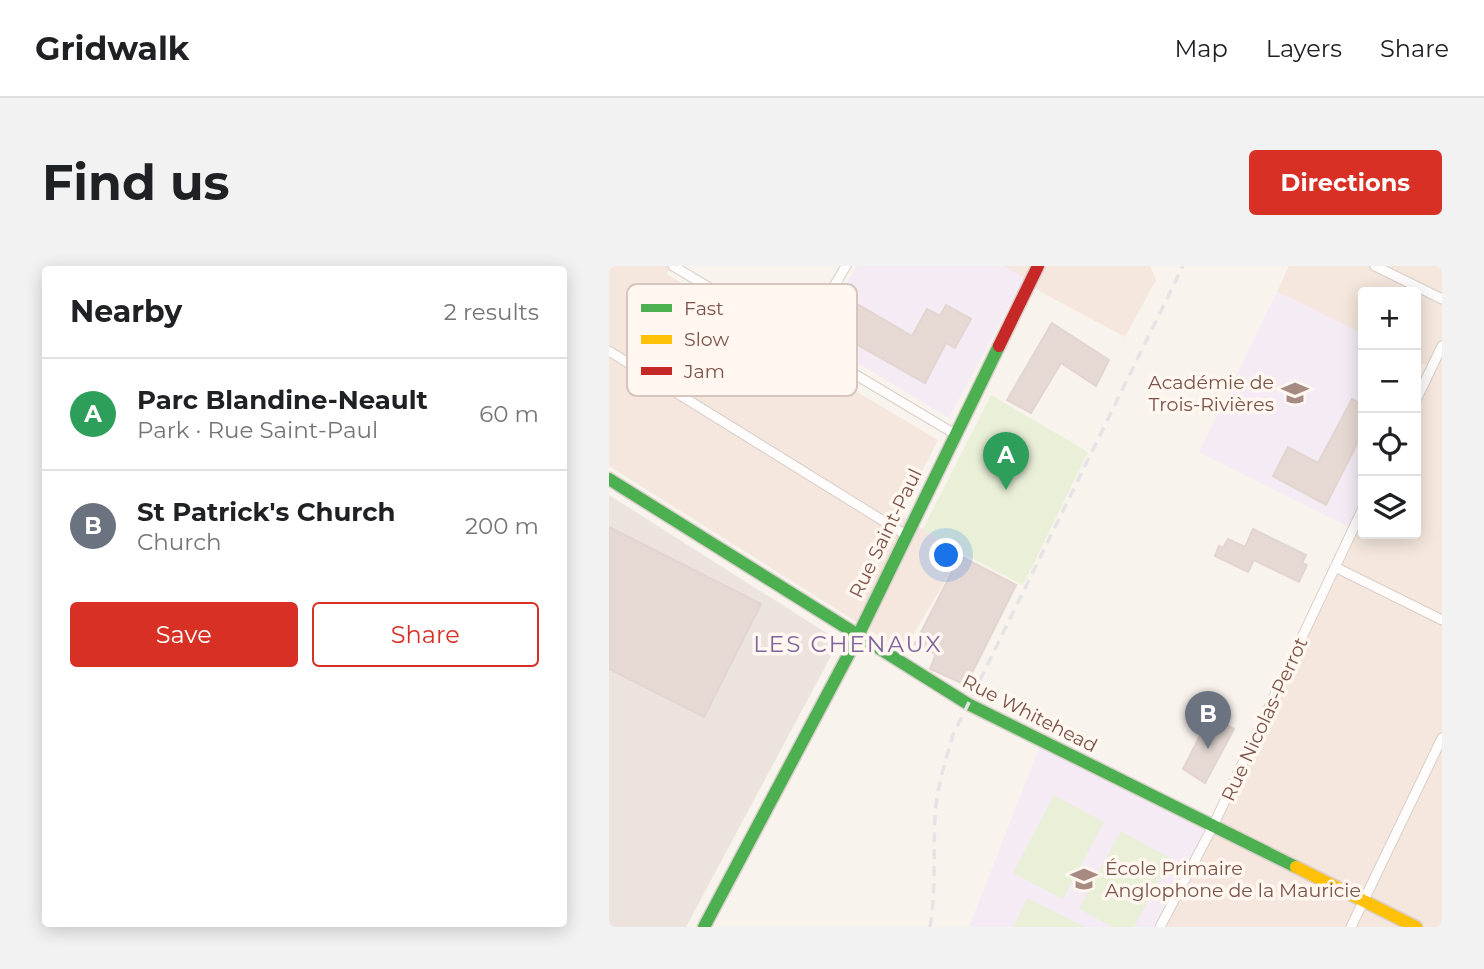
<!DOCTYPE html>
<html lang="en">
<head>
<meta charset="utf-8">
<style>
  :root { --surface:#fff; --page:#f2f2f2; --text:#202124; --muted:#757577; --line:#e0e0e0; --accent:#d93025 }
  body { margin:0; font-family:Montserrat,sans-serif; background:var(--page); color:var(--text) }
  .controls { position:absolute; right:21px; top:21px; display:grid; overflow:hidden; border-radius:7px; box-shadow:0 4px 18px #0003 }
  .controls button { width:63px; height:63px; display:grid; place-items:center; padding:0; border:0; border-bottom:2px solid var(--line); background:var(--surface); color:var(--text); font:35px sans-serif }
  .you { position:absolute; left:338px; top:290px; width:24px; height:24px; margin:-18px; border:5px solid #fff; border-radius:50%; background:#1a73e8; box-shadow:0 0 0 10px #1a73e833 }
  .badge { display:grid; place-items:center; width:46px; height:46px; border-radius:50%; background:var(--accent); color:#fff; font-size:23px; font-weight:700 }
  .pin { position:absolute; translate:-50% -58px; filter:drop-shadow(0 2px 4px #0008) }
  .pin::after { content:''; position:absolute; top:37px; width:24px; height:21px; background:inherit; clip-path:polygon(0 0,100% 0,50% 100%) }
  .list { margin:0; padding:0; list-style:none }
  h2 { display:flex; justify-content:space-between; align-items:center; height:91px; margin:0; padding:0 28px; font-size:30px }
  h2 small { font-size:23px; font-weight:400; color:var(--muted) }
  .list li { display:grid; grid-template-columns:46px 1fr auto; gap:21px; align-items:center; box-sizing:border-box; height:112px; padding:0 28px; border-top:2px solid var(--line) }
  .list b { display:block; font-size:26px; white-space:nowrap }
  .list p { margin:0; font-size:23px; white-space:nowrap; color:var(--muted) }
  .list em { font-size:23px; font-style:normal; color:var(--muted) }
  .actions { display:flex; gap:14px; padding:21px 28px }
  .actions a { flex:1; padding:16px 0; border:2px solid var(--accent); border-radius:7px; text-align:center; font-size:24px; color:var(--accent) }
  .actions .main { background:var(--accent); color:#fff }
  .icon { flex:none; width:38px; height:38px; fill:none; stroke:currentColor; stroke-width:2; stroke-linecap:round; stroke-linejoin:round }
  .map { position:relative; flex:none; width:833px; height:661px; overflow:hidden; border-radius:7px }
  header { display:flex; align-items:center; gap:42px; box-sizing:border-box; height:98px; padding:0 35px; background:var(--surface); border-bottom:2px solid var(--line) }
  header strong { font-size:33px }
  nav { display:flex; gap:38px; margin-inline-start:auto; font-size:24px }
  .intro { display:flex; align-items:center; justify-content:space-between; box-sizing:border-box; height:168px; padding:0 42px }
  h1 { margin:0; font-size:49px }
  .button { padding:18px 32px; border-radius:7px; background:var(--accent); color:#fff; font-size:24px; font-weight:700 }
  main { display:flex; gap:42px; padding:0 42px }
  aside { flex:1; background:var(--surface); border-radius:7px; box-shadow:0 4px 18px #0003 }
  .map>svg:first-child { display:block }
  .residential { fill:#f5e7dd }
  .industrial { fill:#ede3de }
  .education { fill:#f4ebf5 }
  .green { fill:#e9f0d7 }
  .building { fill:#e6d9d4; stroke:#e2d4cf; stroke-width:2 }
  .lines { fill:none; stroke-linecap:round; stroke-linejoin:round }
  .street-casing { stroke:#d8ceca; stroke-width:11 }
  .fast-casing { stroke:#dacfcb; stroke-width:15 }
  .slow-casing { stroke:#dacfcb; stroke-width:15 }
  .jam-casing { stroke:#dacfcb; stroke-width:15 }
  .street { stroke:#fefdfc; stroke-width:9 }
  .fast { stroke:#4caf50; stroke-width:12 }
  .slow { stroke:#ffc107; stroke-width:12 }
  .jam { stroke:#c62828; stroke-width:12 }
  .rail { stroke:#e5e3e6; stroke-width:3.5; stroke-dasharray:10 7; stroke-linecap:butt }
  .labels { text-anchor:middle; stroke-width:7; stroke-linejoin:round; paint-order:stroke }
  .poi-label { font-size:19px; fill:#7b5349; stroke:#fff7f0; text-anchor:end }
  .street-label { font-size:19px; fill:#7b5349; stroke:#fff7f0 }
  .quarter-label { font-size:23px; letter-spacing:2px; fill:#81659e; stroke:#fff7f0 }
  .key { fill:#fff7f0; stroke:#d7c6be; stroke-width:2 }
  .key-label { font-size:19px; fill:#7b5349 }
</style>
</head>
<body>
<header>
<strong>Gridwalk</strong>
<nav><a>Map</a><a>Layers</a><a>Share</a></nav>
</header>
<div class="intro"><h1>Find us</h1><a class="button">Directions</a></div>
<main>
<aside>
<h2>Nearby<small>2 results</small></h2>
<ul class="list">
<li><span class="badge" style="background:#2e9e5b">A</span><div><b>Parc Blandine-Neault</b><p>Park · Rue Saint-Paul</p></div><em>60 m</em></li>
<li><span class="badge" style="background:#6b7280">B</span><div><b>St Patrick's Church</b><p>Church</p></div><em>200 m</em></li>
</ul>
<div class="actions"><a class="main">Save</a><a>Share</a></div>
</aside>
<div class="map">
<svg width="833" height="661" viewBox="0 0 833 661">
  <rect width="100%" height="100%" fill="#f9f3ed"/>
  <g class="residential">
    <polygon points="0,0 62,0 58,8 189,91 329,174 291,249 353,287 294,385 0,200"/>
    <polygon points="394,0 541,0 547,14 516,71 432,26 415,12"/>
    <polygon points="680,0 833,0 833,661 553,661 754,247 754,268 807,268 807,131 820,101 807,94 807,26 754,26 754,68 668,26"/>
  </g>
  <polygon class="industrial" points="0,229 230,375 77,661 0,661"/>
  <g class="education">
    <polygon points="248,0 394,0 415,12 340,152 206,71"/>
    <polygon points="668,26 754,68 754,236 742,262 590,186"/>
    <polygon points="431,480 597,565 547,661 360,661"/>
  </g>
  <g class="green">
    <polygon points="382,129 479,186 414,319 353,287 314,263"/>
    <polygon points="445,529 495,556 454,633 404,607"/>
    <polygon points="512,565 561,592 525,661 504,661 470,643"/>
    <polygon points="418,632 476,661 404,661"/>
  </g>
  <g class="building">
    <polygon points="238,32 303,70 318,43 331,50 337,39 362,53 346,82 337,77 316,117 221,63"/>
    <polygon points="443,57 500,94 487,120 452,97 422,147 398,134"/>
    <polygon points="743,133 754,139 754,166 717,239 664,210 679,181 709,197"/>
    <polygon points="0,261 152,338 95,451 0,403"/>
    <polygon points="644,263 697,289 693,297 698,299 690,316 645,294 639,306 606,290 610,280 614,282 619,273 636,281"/>
    <polygon points="351,290 407,319 357,419 321,403 327,388 306,378"/>
    <polygon points="601,450 625,463 596,517 574,503"/>
  </g>
  <g class="lines">
    <defs>
      <g id="street">
        <polyline points="64,0 346,168"/>
        <polyline points="766,0 833,33"/>
        <polyline points="192,76 237,0"/>
        <polyline points="0,85 297,269"/>
        <polyline points="66,125 122,35"/>
        <polyline points="807,134 833,80"/>
        <polyline points="726,301 833,354"/>
        <polyline points="551,661 604,560 754,242"/>
        <polyline points="742,661 833,472"/>
      </g>
      <g id="fast">
        <polyline points="0,213 359,438 687,601"/>
        <polyline points="95,661 243,382 390,80"/>
      </g>
      <polyline id="slow" points="687,601 807,661"/>
      <polyline id="jam" points="390,80 429,0"/>
    </defs>
    <use href="#street" class="street-casing"/>
    <use href="#fast" class="fast-casing"/>
    <use href="#slow" class="slow-casing"/>
    <use href="#jam" class="jam-casing"/>
    <use href="#street" class="street"/>
    <use href="#fast" class="fast"/>
    <use href="#slow" class="slow"/>
    <use href="#jam" class="jam"/>
    <path class="rail" d="M321,661C328,621 323,580 327,539C330,515 337,492 344,469L574,0"/>
  </g>
  <defs>
    <symbol id="university-bare" viewBox="-9 -9 18 18"><path d="M0-5L7-2L0 1L-7-2ZM-4 1L0 2.5L4 1V4Q0 6-4 4Z" fill="#a78b82" stroke="#fff7f0" stroke-width="2.5" paint-order="stroke"/></symbol>
    <symbol id="school-bare" viewBox="-9 -9 18 18"><path d="M0-5L7-2L0 1L-7-2ZM-4 1L0 2.5L4 1V4Q0 6-4 4Z" fill="#a78b82" stroke="#fff7f0" stroke-width="2.5" paint-order="stroke"/></symbol>
  </defs>
  <g fill-rule="evenodd">
    <use href="#university-bare" x="667" y="108" width="38" height="38"/>
    <use href="#school-bare" x="456" y="594" width="38" height="38"/>
  </g>
  <g class="labels">
    <g class="poi-label">
      <text x="665" y="123">Académie de<tspan x="665" dy="22">Trois-Rivières</tspan></text>
      <text x="496" y="609" text-anchor="start">École Primaire<tspan x="496" dy="22">Anglophone de la Mauricie</tspan></text>
    </g>
    <g class="street-label">
      <text transform="translate(276 267) rotate(-64)" y="7">Rue Saint-Paul</text>
      <text transform="translate(421 447) rotate(27)" y="7">Rue Whitehead</text>
      <text transform="translate(655 453) rotate(-65)" y="7">Rue Nicolas-Perrot</text>
    </g>
    <g class="quarter-label">
      <text x="239" y="386">LES CHENAUX</text>
    </g>
  </g>
  <rect x="18" y="18" width="230" height="112" rx="10" class="key"/>
  <rect x="32" y="38" width="31" height="8" fill="#4caf50"/>
  <rect x="32" y="69" width="31" height="9" fill="#ffc107"/>
  <rect x="32" y="101" width="31" height="8" fill="#c62828"/>
  <g class="key-label">
    <text x="75" y="49">Fast</text>
    <text x="75" y="80">Slow</text>
    <text x="75" y="112">Jam</text>
  </g>
</svg>
<div class="controls">
<button>+</button>
<button>−</button>
<button><svg class="icon" aria-label="locate" viewBox="0 0 24 24"><circle cx="12" cy="12" r="6"/><path d="M12 2v4M12 18v4M2 12h4M18 12h4"/></svg></button>
<button><svg class="icon" aria-label="layers" viewBox="0 0 24 24"><path d="M12 4l9 5-9 5-9-5zM3 14l9 5 9-5"/></svg></button>
</div>
<div class="you"></div>
<div class="pin badge" style="left:397px;top:224px;background:#2e9e5b">A</div>
<div class="pin badge" style="left:599px;top:483px;background:#6b7280">B</div>
</div>
</main>
</body>
</html>
